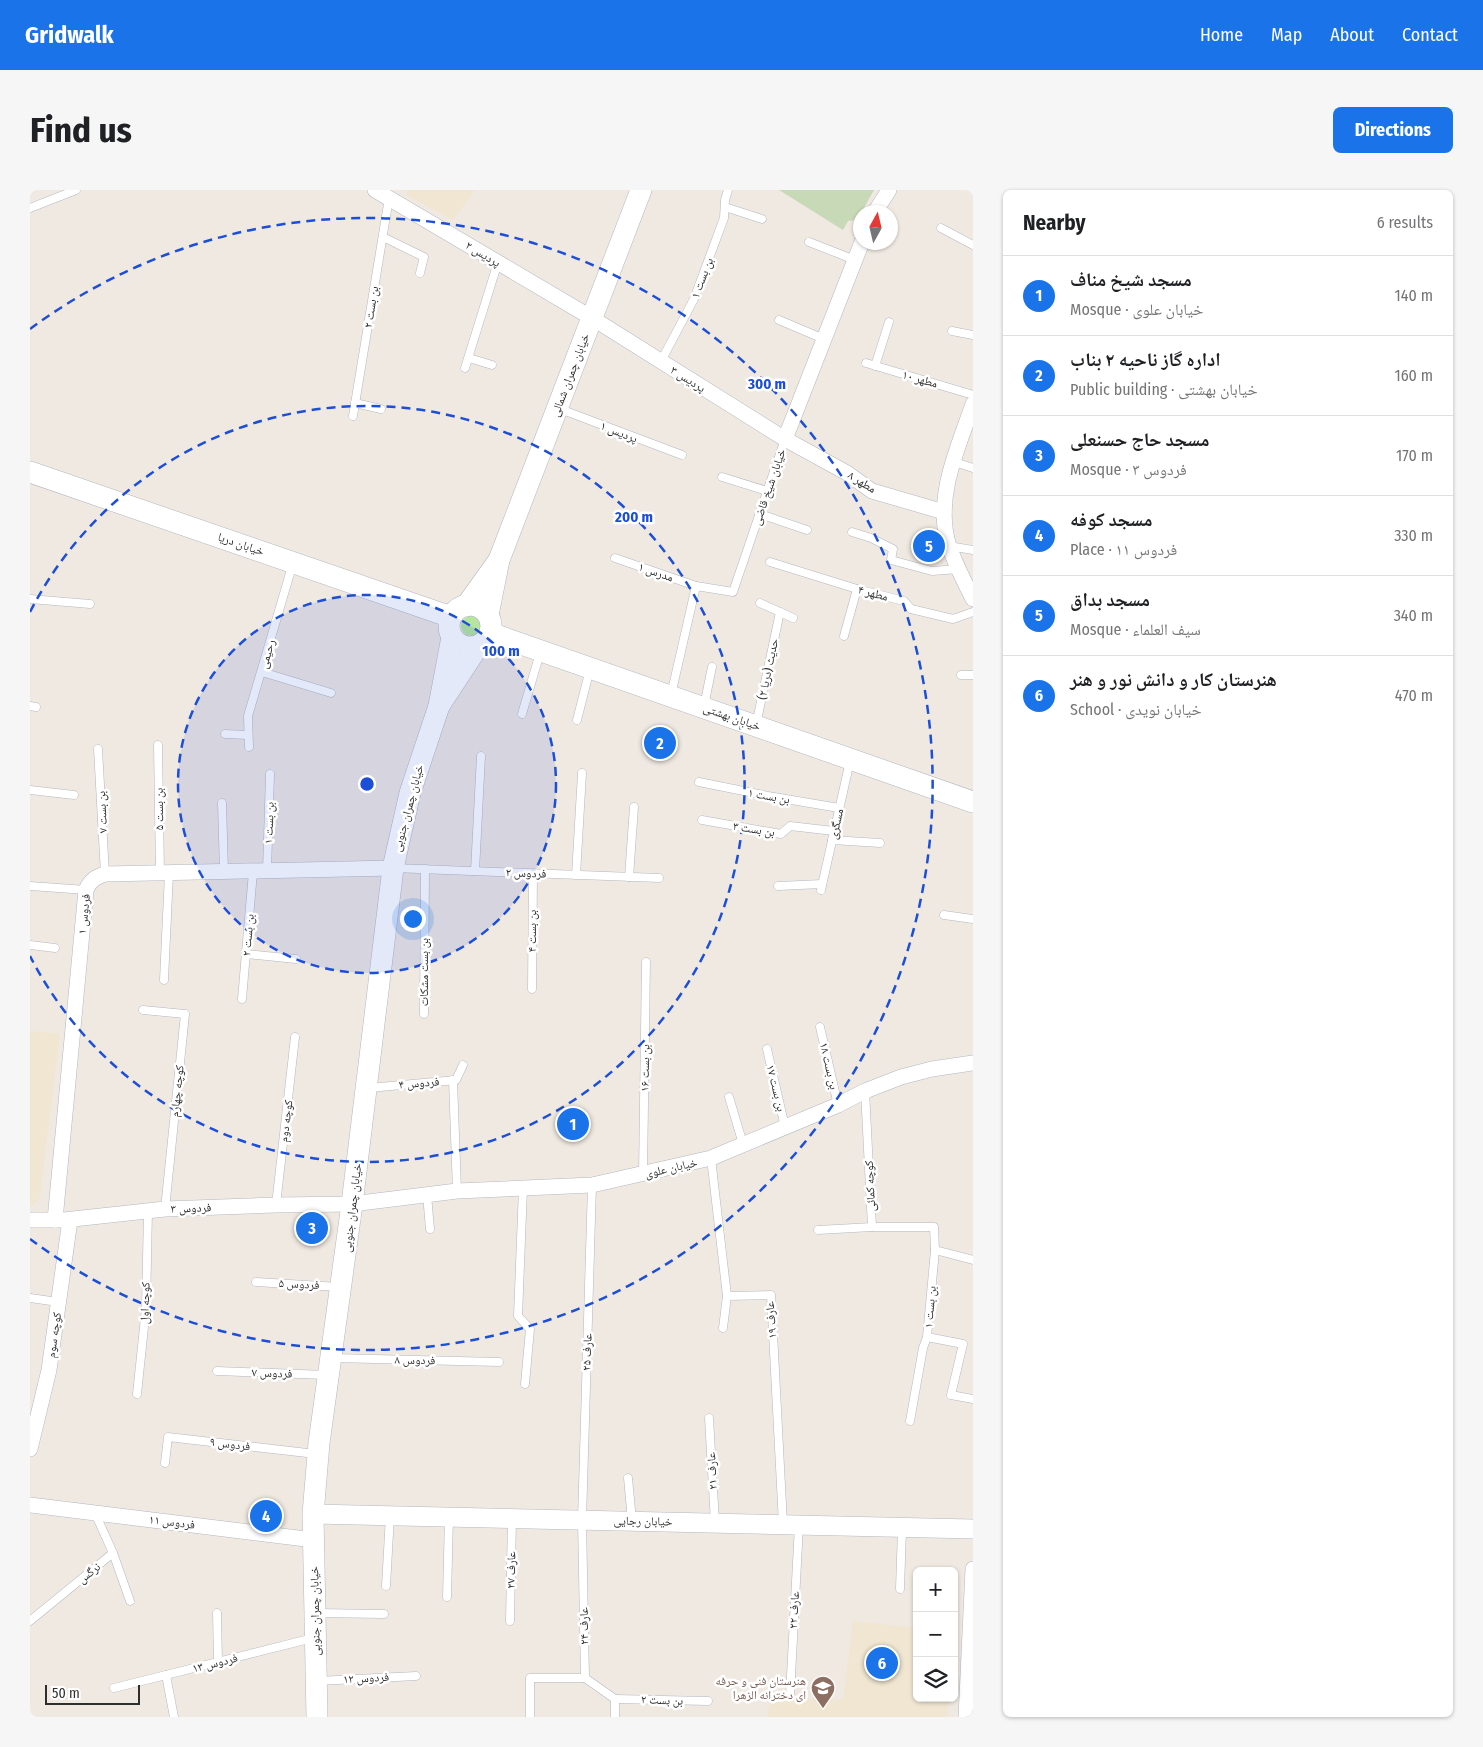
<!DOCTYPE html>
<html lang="en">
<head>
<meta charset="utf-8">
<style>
  :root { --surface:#fff; --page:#f6f6f6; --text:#202124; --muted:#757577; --line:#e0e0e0; --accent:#1a73e8 }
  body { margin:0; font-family:"Fira Sans Condensed","Noto Naskh Arabic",sans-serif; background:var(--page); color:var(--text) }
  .controls { position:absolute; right:15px; bottom:15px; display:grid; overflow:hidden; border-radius:8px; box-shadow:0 1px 4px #0004 }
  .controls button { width:45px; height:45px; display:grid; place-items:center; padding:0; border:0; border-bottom:1px solid var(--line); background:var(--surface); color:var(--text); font:25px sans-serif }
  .compass { position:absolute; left:823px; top:15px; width:45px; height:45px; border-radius:50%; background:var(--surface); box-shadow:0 1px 4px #0004; rotate:8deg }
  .scale { position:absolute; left:15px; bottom:12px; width:95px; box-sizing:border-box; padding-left:5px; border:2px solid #2e2e2e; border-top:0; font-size:14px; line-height:18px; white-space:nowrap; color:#2e2e2e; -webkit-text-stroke:4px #fff; paint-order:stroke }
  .you { position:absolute; left:382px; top:728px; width:18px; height:18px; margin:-12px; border:4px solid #fff; border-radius:50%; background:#1a73e8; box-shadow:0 0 0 8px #1a73e833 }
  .badge { display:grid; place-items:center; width:32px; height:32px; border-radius:50%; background:var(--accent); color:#fff; font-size:16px; font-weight:700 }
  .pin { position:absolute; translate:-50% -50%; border:2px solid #fff; box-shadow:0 1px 5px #0006 }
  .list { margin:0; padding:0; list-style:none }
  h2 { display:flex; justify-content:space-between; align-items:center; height:65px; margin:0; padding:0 20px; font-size:21px }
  h2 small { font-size:16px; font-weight:400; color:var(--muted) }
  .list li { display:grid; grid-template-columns:32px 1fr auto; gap:15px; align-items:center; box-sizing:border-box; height:80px; padding:0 20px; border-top:1px solid var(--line) }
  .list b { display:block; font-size:19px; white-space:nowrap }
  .list p { margin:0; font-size:16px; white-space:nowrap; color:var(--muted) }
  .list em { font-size:16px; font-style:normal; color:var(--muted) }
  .icon { flex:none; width:28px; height:28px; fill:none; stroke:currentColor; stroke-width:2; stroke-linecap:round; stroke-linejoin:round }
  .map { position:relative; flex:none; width:943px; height:1527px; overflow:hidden; border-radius:8px }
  header { display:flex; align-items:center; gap:30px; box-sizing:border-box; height:70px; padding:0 25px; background:var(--accent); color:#fff }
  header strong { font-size:24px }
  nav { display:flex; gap:28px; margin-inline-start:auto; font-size:18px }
  .intro { display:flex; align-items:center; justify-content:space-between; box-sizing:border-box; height:120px; padding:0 30px }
  h1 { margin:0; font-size:35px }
  .button { padding:12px 22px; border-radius:8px; background:var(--accent); color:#fff; font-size:18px; font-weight:700 }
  main { display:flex; gap:30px; padding:0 30px }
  aside { flex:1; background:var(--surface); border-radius:8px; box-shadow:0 1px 4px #0004 }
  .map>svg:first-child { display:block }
  .education { fill:#f0e6d1 }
  .green { fill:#b6e59e }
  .cemetery { fill:#c8d9b8 }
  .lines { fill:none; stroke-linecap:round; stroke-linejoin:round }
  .service-casing { stroke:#b4b7c1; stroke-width:9 }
  .minor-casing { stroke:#b4b7c1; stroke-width:16 }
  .tertiary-casing { stroke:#b4b7c1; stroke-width:20 }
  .secondary-casing { stroke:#b4b7c1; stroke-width:22 }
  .service { stroke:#fff; stroke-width:8 }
  .minor { stroke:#fff; stroke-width:15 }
  .tertiary { stroke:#fff; stroke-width:19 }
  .secondary { stroke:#fff; stroke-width:21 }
  .ring { fill:none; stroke:#1d4ed8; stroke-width:2.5; stroke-dasharray:9 6 }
  .labels { text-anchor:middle; stroke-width:5; stroke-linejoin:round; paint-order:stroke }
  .street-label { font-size:12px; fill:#2e2e2e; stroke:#fff }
  .education-label { font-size:12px; fill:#785e54; stroke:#fff; text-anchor:end }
  .centre { fill:#1d4ed8; stroke:#fff; stroke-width:2.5 }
  .ring-label { font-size:15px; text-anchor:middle; font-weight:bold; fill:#1d4ed8; stroke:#fff; stroke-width:5; stroke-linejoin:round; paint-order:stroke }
</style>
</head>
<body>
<header>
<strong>Gridwalk</strong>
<nav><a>Home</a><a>Map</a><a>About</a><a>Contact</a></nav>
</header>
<div class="intro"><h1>Find us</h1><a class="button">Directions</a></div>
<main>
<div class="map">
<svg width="943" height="1527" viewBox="0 0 943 1527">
  <rect width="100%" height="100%" fill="#efe9e1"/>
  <g class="education">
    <polygon points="378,0 445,0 423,30 376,5"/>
    <polygon points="0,841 30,844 9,1010 0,1017"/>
    <polygon points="823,1431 887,1438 887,1508 919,1508 917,1527 737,1527 741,1508 813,1510"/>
  </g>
  <circle class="green" cx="441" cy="436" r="10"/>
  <polygon class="cemetery" points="749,0 844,0 827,30 818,31 813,40"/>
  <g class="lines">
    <defs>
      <g id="service">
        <polyline points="695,17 732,29"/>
        <polyline points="0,18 46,0"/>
        <polyline points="911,38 943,55"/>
        <polyline points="353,47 394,67 390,83"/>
        <polyline points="779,52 825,70"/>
        <polyline points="749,130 794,149"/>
        <polyline points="922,141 943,145"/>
        <polyline points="439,168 462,175"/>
        <polyline points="631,171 664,109 694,28 695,10 698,0"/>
        <polyline points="836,173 943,205"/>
        <polyline points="845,176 859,132"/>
        <polyline points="435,178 468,72"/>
        <polyline points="325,213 351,219"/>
        <polyline points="530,219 652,265"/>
        <polyline points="323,226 359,8"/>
        <polyline points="924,272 943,278"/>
        <polyline points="692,287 737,301"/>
        <polyline points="730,324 777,340"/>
        <polyline points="822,342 841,348 863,359 861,370 902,381 929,379"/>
        <polyline points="919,356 943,360"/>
        <polyline points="585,368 666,396"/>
        <polyline points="740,372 827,399 874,411 881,419 923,429 943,422"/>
        <polyline points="0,409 60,414"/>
        <polyline points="730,413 763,428"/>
        <polyline points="814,446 827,399"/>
        <polyline points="232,482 301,503"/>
        <polyline points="931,485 943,485"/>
        <polyline points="641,505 666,396 703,402 755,249"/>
        <polyline points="0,516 6,517"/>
        <polyline points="674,516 682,477"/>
        <polyline points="492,524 510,463"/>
        <polyline points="547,530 560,479"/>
        <polyline points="726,535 750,422"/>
        <polyline points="195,544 218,545"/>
        <polyline points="128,555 130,683"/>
        <polyline points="219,557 218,526 263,373"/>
        <polyline points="68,559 75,684"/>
        <polyline points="669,592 738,606 809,618"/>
        <polyline points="0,600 44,605"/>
        <polyline points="192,613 194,682"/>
        <polyline points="672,630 751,644 760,636 804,641"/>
        <polyline points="802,650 850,653"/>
        <polyline points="363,678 629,688"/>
        <polyline points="237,681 240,584"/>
        <polyline points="445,681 451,566"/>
        <polyline points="546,685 552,583"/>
        <polyline points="599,687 604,617"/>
        <polyline points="0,696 56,700"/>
        <polyline points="748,696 792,694"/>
        <polyline points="791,700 820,571"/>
        <polyline points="914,725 943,729"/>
        <polyline points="0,755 25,758"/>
        <polyline points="216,764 266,769"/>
        <polyline points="134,790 139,683"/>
        <polyline points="502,799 503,684"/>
        <polyline points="212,809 223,682"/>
        <polyline points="113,820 155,824 135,1019"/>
        <polyline points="394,824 395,679"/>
        <polyline points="790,837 808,915"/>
        <polyline points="737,859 755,937"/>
        <polyline points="423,890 427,1001"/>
        <polyline points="339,898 426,890 433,875"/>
        <polyline points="699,907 713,954"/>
        <polyline points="681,968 697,1106 693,1138"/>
        <polyline points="613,985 616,772"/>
        <polyline points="562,995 552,1330 555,1488 585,1509 585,1527"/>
        <polyline points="493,998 488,1126 500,1139 495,1194"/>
        <polyline points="397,1005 400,1039"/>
        <polyline points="246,1015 265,847"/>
        <polyline points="842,1037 904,1037 905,1060 897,1147 933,1154 921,1205 943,1209"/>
        <polyline points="788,1040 842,1037 835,901"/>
        <polyline points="905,1060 943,1070"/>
        <polyline points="226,1092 309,1097"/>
        <polyline points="697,1106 741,1105 753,1334"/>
        <polyline points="0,1108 28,1112"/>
        <polyline points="303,1168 469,1172"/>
        <polyline points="187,1181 296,1185"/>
        <polyline points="107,1204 116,1118 118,1021"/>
        <polyline points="679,1228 685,1333"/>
        <polyline points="880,1231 893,1158 897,1147"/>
        <polyline points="135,1273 138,1247 286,1264"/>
        <polyline points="598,1288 602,1331"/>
        <polyline points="83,1363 100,1411"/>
        <polyline points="356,1396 360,1326"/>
        <polyline points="870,1399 872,1339"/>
        <polyline points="417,1407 419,1327"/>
        <polyline points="187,1423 188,1472"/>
        <polyline points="286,1423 354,1424"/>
        <polyline points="0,1431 83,1363 65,1323"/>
        <polyline points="480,1431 482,1328"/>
        <polyline points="136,1485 144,1527"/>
        <polyline points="288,1491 386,1486"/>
        <polyline points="84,1498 283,1448"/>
        <polyline points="760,1505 769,1335"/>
        <polyline points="585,1509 678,1511"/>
        <polyline points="500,1527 500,1488 555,1488"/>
      </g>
      <g id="minor">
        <polyline points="345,0 562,128 755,249 817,283 842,301 914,322"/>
        <polyline points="845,22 859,0"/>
        <path d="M943,214C928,258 905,306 918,353C924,372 934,391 943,409"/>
        <polyline points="755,249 832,52"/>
        <polyline points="0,1030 34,1030 135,1019 246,1015 322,1014 427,1001 562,995 681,968 808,915 835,901 871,887 902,879 943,873"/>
        <path d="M25,1030L56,700C60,691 65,687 75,684L363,678"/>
        <polyline points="0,1259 19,1180 40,1030"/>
        <polyline points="0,1315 284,1350"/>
        <polyline points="936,1527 943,1379"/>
      </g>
      <polyline id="tertiary" points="283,1324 943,1339"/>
      <g id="secondary">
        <polyline points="0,282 421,427"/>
        <polyline points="469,370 611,0"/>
        <circle cx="440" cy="436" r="21"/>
        <polyline points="436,416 469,370 458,425"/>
        <polyline points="460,443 943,612"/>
        <polyline points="422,447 409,516 449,455"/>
        <polyline points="287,1527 283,1324 289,1253 322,1014 363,678 380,603 409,516"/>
      </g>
    </defs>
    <use href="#service" class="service-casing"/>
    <use href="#minor" class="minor-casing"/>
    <use href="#tertiary" class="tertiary-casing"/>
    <use href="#secondary" class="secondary-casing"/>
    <use href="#service" class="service"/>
    <use href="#minor" class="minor"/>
    <use href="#tertiary" class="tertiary"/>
    <use href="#secondary" class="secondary"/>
  </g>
  <circle cx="337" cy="594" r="189" fill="#1d4ed8" fill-opacity=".12"/>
  <g class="ring">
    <circle cx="337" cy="594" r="189"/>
    <path d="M0 422A378 378 0 1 1 0 766"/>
    <path d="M0 139A566 566 0 1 1 0 1049"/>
  </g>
  <defs>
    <symbol id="school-pin" viewBox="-11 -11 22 30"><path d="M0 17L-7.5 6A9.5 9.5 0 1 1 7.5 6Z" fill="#8d6e63" stroke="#fff"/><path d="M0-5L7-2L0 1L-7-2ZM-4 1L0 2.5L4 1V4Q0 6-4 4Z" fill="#fff"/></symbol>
  </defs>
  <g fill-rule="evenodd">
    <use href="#school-pin" x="779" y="1484" width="28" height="38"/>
  </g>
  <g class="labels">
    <g class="street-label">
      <text transform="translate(453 64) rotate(31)" y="4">پردیس ۲</text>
      <text transform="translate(672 88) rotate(-69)" y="4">بن بست ۱</text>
      <text transform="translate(341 117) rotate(-81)" y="4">بن بست ۲</text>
      <text transform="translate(540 185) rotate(-69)" y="4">خیابان چمران شمالی</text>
      <text transform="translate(658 189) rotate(32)" y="4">پردیس ۳</text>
      <text transform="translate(890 189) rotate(16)" y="4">مطهر ۱۰</text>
      <text transform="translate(589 242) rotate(21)" y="4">پردیس ۱</text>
      <text transform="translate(832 292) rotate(32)" y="4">مطهر ۸</text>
      <text transform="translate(739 297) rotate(-71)" y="4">خیابان شیخ قاضی</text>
      <text transform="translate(211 354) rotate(19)" y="4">خیابان دریا</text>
      <text transform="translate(626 382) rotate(19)" y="4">مدرس ۱</text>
      <text transform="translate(843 403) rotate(15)" y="4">مطهر ۴</text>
      <text transform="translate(237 464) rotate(-74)" y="4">رحیمی</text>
      <text transform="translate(738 479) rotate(-78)" y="4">حدیث (دریا ۲)</text>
      <text transform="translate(702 527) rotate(19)" y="4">خیابان بهشتی</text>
      <text transform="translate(739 606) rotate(10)" y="4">بن بست ۱</text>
      <text transform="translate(378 618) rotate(-75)" y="4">خیابان چمران جنوبی</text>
      <text transform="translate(129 619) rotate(-91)" y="4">بن بست ۵</text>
      <text transform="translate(72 622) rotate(-93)" y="4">بن بست ۷</text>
      <text transform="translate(239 633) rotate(-88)" y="4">بن بست ۱</text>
      <text transform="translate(806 634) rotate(-77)" y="4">مسگری</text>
      <text transform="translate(724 639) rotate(9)" y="4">بن بست ۳</text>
      <text transform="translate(496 683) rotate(2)" y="4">فردوس ۲</text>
      <text transform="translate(54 724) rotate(-84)" y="4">فردوس ۱</text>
      <text transform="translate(502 741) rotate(-90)" y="4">بن بست ۴</text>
      <text transform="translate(218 745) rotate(-85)" y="4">بن بست ۲</text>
      <text transform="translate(394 782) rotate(-90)" y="4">بن بست مشکات</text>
      <text transform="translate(799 876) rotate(77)" y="4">بن بست ۱۸</text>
      <text transform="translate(615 878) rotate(-89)" y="4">بن بست ۱۶</text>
      <text transform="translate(389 893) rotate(-5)" y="4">فردوس ۴</text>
      <text transform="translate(746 898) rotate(76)" y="4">بن بست ۱۷</text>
      <text transform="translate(147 901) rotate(-84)" y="4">کوچه چهارم</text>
      <text transform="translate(256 931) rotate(-83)" y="4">کوچه دوم</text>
      <text transform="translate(641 978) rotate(-13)" y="4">خیابان علوی</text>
      <text transform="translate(840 996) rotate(-93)" y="4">کوچه کمائی</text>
      <text transform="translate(161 1018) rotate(-2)" y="4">فردوس ۳</text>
      <text transform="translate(322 1018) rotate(-83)" y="4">خیابان چمران جنوبی</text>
      <text transform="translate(269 1094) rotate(3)" y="4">فردوس ۵</text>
      <text transform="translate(115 1113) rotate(-88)" y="4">کوچه اول</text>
      <text transform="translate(900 1117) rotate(-85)" y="4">بن بست ۱</text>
      <text transform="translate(741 1130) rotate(-95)" y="4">عارف ۱۹</text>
      <text transform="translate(24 1145) rotate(-82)" y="4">کوچه سوم</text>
      <text transform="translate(557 1162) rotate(-88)" y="4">عارف ۲۵</text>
      <text transform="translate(385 1170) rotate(1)" y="4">فردوس ۸</text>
      <text transform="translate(242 1183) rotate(2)" y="4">فردوس ۷</text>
      <text transform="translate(200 1254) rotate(7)" y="4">فردوس ۹</text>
      <text transform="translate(682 1281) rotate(-93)" y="4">عارف ۲۱</text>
      <text transform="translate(613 1331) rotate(1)" y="4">خیابان رجایی</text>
      <text transform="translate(142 1332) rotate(7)" y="4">فردوس ۱۱</text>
      <text transform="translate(481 1380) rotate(-89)" y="4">عارف ۲۷</text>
      <text transform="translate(59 1383) rotate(-39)" y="4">نرگس</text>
      <text transform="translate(764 1420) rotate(-87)" y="4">عارف ۲۲</text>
      <text transform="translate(285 1421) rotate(-91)" y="4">خیابان چمران جنوبی</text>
      <text transform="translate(554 1436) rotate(-91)" y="4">عارف ۲۴</text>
      <text transform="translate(185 1473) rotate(-14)" y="4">فردوس ۱۳</text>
      <text transform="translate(336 1488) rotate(-3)" y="4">فردوس ۱۲</text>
      <text transform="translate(632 1510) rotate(2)" y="4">بن بست ۲</text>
    </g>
    <g class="education-label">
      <text x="776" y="1495">هنرستان فنی و حرفه<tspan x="776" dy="14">ای دخترانه الزهرا</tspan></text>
    </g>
  </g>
  <circle cx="337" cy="594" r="8" class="centre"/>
  <g class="ring-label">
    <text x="737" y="199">300 m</text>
    <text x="604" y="332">200 m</text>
    <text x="471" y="466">100 m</text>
  </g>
</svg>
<div class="controls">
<button>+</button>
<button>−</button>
<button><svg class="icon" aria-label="layers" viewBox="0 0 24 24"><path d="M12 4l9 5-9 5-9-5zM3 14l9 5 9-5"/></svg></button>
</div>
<svg class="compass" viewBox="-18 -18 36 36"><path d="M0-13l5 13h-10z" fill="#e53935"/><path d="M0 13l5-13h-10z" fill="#757577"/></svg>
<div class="scale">50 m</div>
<div class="you"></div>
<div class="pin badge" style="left:543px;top:934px">1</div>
<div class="pin badge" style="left:630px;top:553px">2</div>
<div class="pin badge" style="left:282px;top:1038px">3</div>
<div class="pin badge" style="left:236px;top:1326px">4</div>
<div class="pin badge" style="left:899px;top:356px">5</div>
<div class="pin badge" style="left:852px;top:1473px">6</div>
</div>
<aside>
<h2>Nearby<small>6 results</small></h2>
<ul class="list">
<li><span class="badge">1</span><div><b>مسجد شیخ مناف</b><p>Mosque · خیابان علوی</p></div><em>140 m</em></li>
<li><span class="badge">2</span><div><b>اداره گاز ناحیه ۲ بناب</b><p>Public building · خیابان بهشتی</p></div><em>160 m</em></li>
<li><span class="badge">3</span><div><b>مسجد حاج حسنعلی</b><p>Mosque · فردوس ۳</p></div><em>170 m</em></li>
<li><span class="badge">4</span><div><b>مسجد کوفه</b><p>Place · فردوس ۱۱</p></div><em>330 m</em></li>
<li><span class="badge">5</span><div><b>مسجد بداق</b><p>Mosque · سیف العلماء</p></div><em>340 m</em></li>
<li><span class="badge">6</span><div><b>هنرستان کار و دانش نور و هنر</b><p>School · خیابان نویدی</p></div><em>470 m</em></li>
</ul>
</aside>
</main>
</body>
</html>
